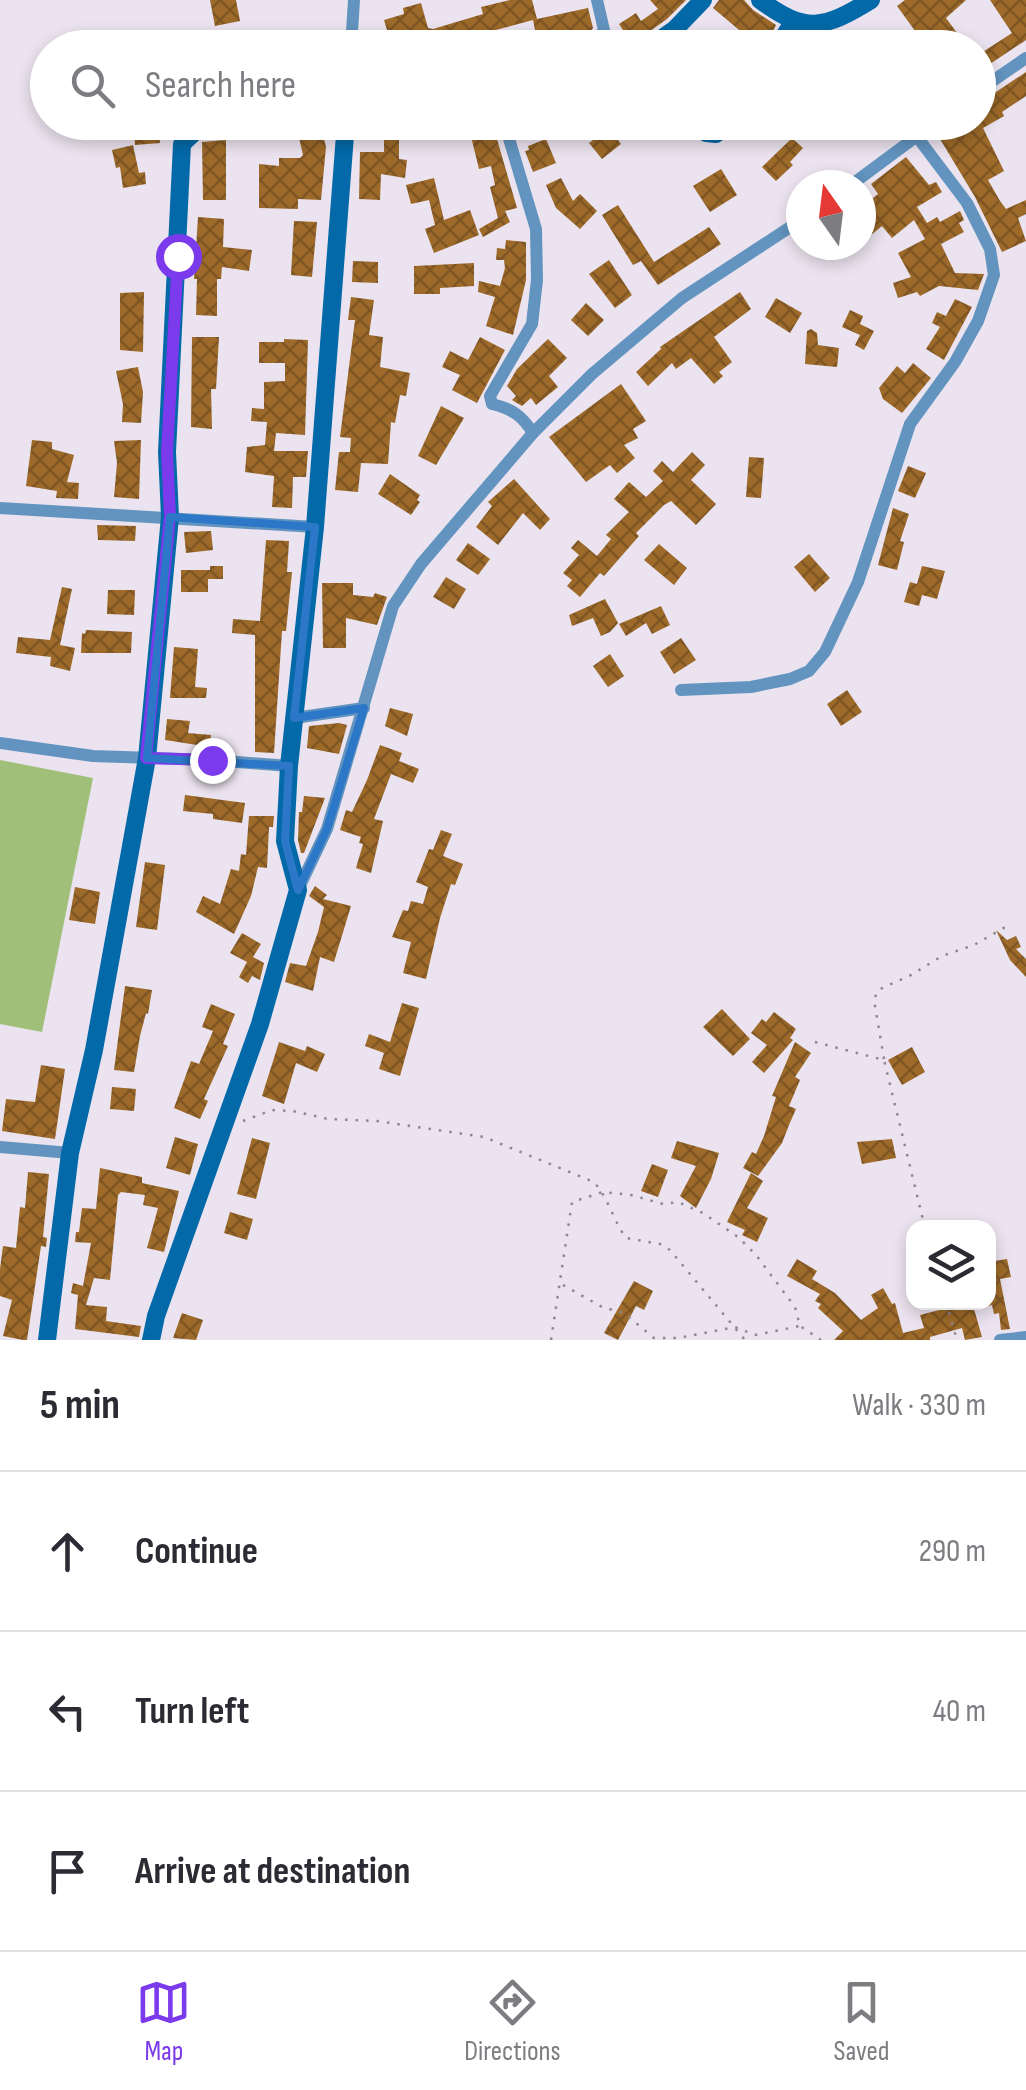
<!DOCTYPE html>
<html lang="en">
<head>
<meta charset="utf-8">
<style>
  :root { --surface:#fff; --page:#f7f7f7; --text:#2b2b33; --muted:#7c7c81; --line:#e1e1e2; --accent:#7c3aed }
  body { margin:0; font-family:"Sofia Sans Condensed",sans-serif; background:var(--page); color:var(--text) }
  .controls { position:absolute; right:30px; bottom:30px; display:grid; overflow:hidden; border-radius:20px; box-shadow:0 5px 15px #0003 }
  .controls button { width:90px; height:90px; display:grid; place-items:center; padding:0; border:0; border-bottom:2px solid var(--line); background:var(--surface); color:var(--text); font:50px sans-serif }
  .compass { position:absolute; left:786px; top:170px; width:90px; height:90px; border-radius:50%; background:var(--surface); box-shadow:0 5px 15px #0003; rotate:346deg }
  .stop { position:absolute; width:30px; height:30px; margin:-22px; border:8px solid #7c3aed; border-radius:50%; background:#fff }
  .stop.end { background:#7c3aed; border-color:#fff; box-shadow:0 2px 10px #0008 }
  .list { margin:0; padding:0; list-style:none }
  h2 { display:flex; justify-content:space-between; align-items:center; height:130px; margin:0; padding:0 40px; font-size:42px }
  h2 small { font-size:32px; font-weight:400; color:var(--muted) }
  .list li { display:grid; grid-template-columns:65px 1fr auto; gap:30px; align-items:center; box-sizing:border-box; height:160px; padding:0 40px; border-top:2px solid var(--line) }
  .list b { display:block; font-size:38px; white-space:nowrap }
  .list em { font-size:32px; font-style:normal; color:var(--muted) }
  .icon { flex:none; width:55px; height:55px; fill:none; stroke:currentColor; stroke-width:2; stroke-linecap:round; stroke-linejoin:round }
  .map { position:relative; flex:none; width:1026px; height:1340px; overflow:hidden }
  .search { position:absolute; background:var(--surface); box-shadow:0 5px 15px #0003; left:30px; right:30px; top:30px; height:110px; display:flex; align-items:center; gap:25px; box-sizing:border-box; padding:0 35px; border-radius:55px; color:var(--muted); font-size:38px }
  .sheet { height:610px; background:var(--surface) }
  nav { display:flex; justify-content:space-around; align-items:center; box-sizing:border-box; height:140px; border-top:2px solid var(--line); background:var(--surface); font-size:28px; color:var(--muted) }
  nav a { display:grid; justify-items:center; gap:5px }
  nav .on { color:var(--accent) }
  .map>svg:first-child { display:block }
  .garden { fill:#a0c079 }
  .building { fill:url(#building-cross-hatch) }
  .lines { fill:none; stroke-linecap:round; stroke-linejoin:round }
  .path { stroke:#8d8890; stroke-width:2.5; stroke-dasharray:2.5 8; stroke-linecap:butt }
  .street { stroke:#6294bf; stroke-width:12 }
  .secondary { stroke:#0469a8; stroke-width:18 }
  .route { stroke:#7c3aed; stroke-width:12 }
  .marked { fill:none; stroke:#2c77c7; stroke-width:8; stroke-linejoin:round }
</style>
</head>
<body>
<div class="map">
<svg width="1026" height="1340" viewBox="0 0 1026 1340">
  <defs>
    <pattern id="building-cross-hatch" width="8" height="8" patternUnits="userSpaceOnUse" patternTransform="scale(2.5)"><rect width="8" height="8" fill="#9d6a29"/><path d="M0 0l8 8M0 8l8-8" fill="none" stroke="#7f5623"/></pattern>
  </defs>
  <rect width="100%" height="100%" fill="#ebe3ef"/>
  <polygon class="garden" points="0,760 93,778 42,1032 0,1024"/>
  <g class="building">
    <polygon points="210,0 236,0 240,21 215,26"/>
    <polygon points="510,0 532,0 537,19 588,8 593,28 586,38 568,42 566,33 537,40 533,20 477,35 479,41 459,48 373,48 390,40 384,20 404,14 403,8 421,3 428,28 433,29 483,14 481,7"/>
    <polygon points="650,0 686,0 667,19 632,44 619,24 636,13 641,21 658,9"/>
    <polygon points="719,0 744,0 753,10 776,25 765,48 737,48 745,35 713,8"/>
    <polygon points="905,0 966,0 946,18 963,41 954,48 935,48 931,42 926,46 897,6"/>
    <polygon points="990,0 1026,0 1026,40 978,72 978,55 1012,33"/>
    <polygon points="1026,72 1026,96 1002,112 1004,116 983,128 1004,171 988,180 1000,201 1006,209 1026,200 1026,214 1018,218 1026,241 1002,252 975,197 937,134 953,122 978,122 978,104"/>
    <polygon points="133,122 158,122 160,143 135,145"/>
    <polygon points="301,122 320,122 326,147 321,200 298,199 298,209 259,208 259,164 279,166 279,158 300,158 303,155 297,129 302,127"/>
    <polygon points="390,122 492,122 517,208 505,211 510,222 483,237 479,229 498,218 490,187 495,185 491,166 479,169 469,128 445,133 444,129 394,140"/>
    <polygon points="609,128 621,144 602,159 589,143"/>
    <polygon points="792,138 803,148 790,162 793,165 776,181 762,167"/>
    <polygon points="546,139 556,163 533,172 525,151 529,150 528,146"/>
    <polygon points="226,140 226,200 203,200 202,142"/>
    <polygon points="384,140 399,140 399,159 407,160 405,178 381,174 380,200 359,199 360,152 384,152"/>
    <polygon points="133,145 139,173 145,172 146,184 123,188 120,167 116,168 112,150"/>
    <polygon points="906,157 929,185 936,182 942,192 917,207 927,223 937,217 940,222 960,211 964,220 959,223 964,232 941,244 955,273 984,274 978,290 939,286 920,296 917,292 898,298 893,283 911,277 898,253 925,239 914,220 892,238 882,226 871,235 861,223 861,208 878,194 871,184"/>
    <polygon points="721,169 737,195 710,212 693,186"/>
    <polygon points="434,178 444,220 470,210 479,235 434,253 425,229 435,225 429,200 411,204 406,185"/>
    <polygon points="561,178 573,201 580,194 597,211 580,229 556,208 546,185"/>
    <polygon points="618,205 654,262 709,227 721,244 658,285 641,261 633,265 602,215"/>
    <polygon points="198,217 224,219 223,247 252,250 249,271 222,267 221,279 217,279 217,316 196,315 197,279 194,279"/>
    <polygon points="294,221 317,222 312,277 291,275"/>
    <polygon points="506,240 526,242 526,280 513,335 486,326 495,297 478,292 479,281 500,286 505,268 504,260 496,260 497,248 505,249"/>
    <polygon points="609,260 632,295 615,308 589,274"/>
    <polygon points="353,261 378,262 378,283 352,282"/>
    <polygon points="474,263 474,286 440,288 440,294 414,294 414,266"/>
    <polygon points="144,292 143,352 120,350 120,293"/>
    <polygon points="740,292 751,309 714,337 732,362 719,372 723,376 714,384 691,358 676,369 672,363 648,386 636,372 661,349 660,347"/>
    <polygon points="351,297 374,300 369,335 383,337 380,367 410,373 406,396 400,395 395,423 391,422 388,464 361,463 358,492 335,490 339,452 350,452 351,438 340,437 355,320 348,320"/>
    <polygon points="776,298 802,313 790,333 765,317"/>
    <polygon points="955,299 972,307 944,360 926,349 940,327 932,323 937,312 946,316"/>
    <polygon points="586,303 604,320 588,336 571,320"/>
    <polygon points="850,310 863,316 860,324 874,331 864,350 855,345 860,335 842,327"/>
    <polygon points="811,329 817,333 818,345 839,348 837,367 805,364 807,331"/>
    <polygon points="192,337 219,337 216,389 211,389 212,429 191,427"/>
    <polygon points="480,337 505,350 477,403 452,390 460,375 442,367 450,351 468,360"/>
    <polygon points="284,339 308,340 305,435 276,433 274,451 308,451 306,477 293,477 292,508 272,507 274,476 245,472 247,447 265,445 267,422 251,421 252,408 264,409 264,382 285,381 285,363 259,363 259,342 284,342"/>
    <polygon points="548,339 567,358 549,376 558,387 536,405 531,398 522,406 512,400 516,396 507,386 517,369"/>
    <polygon points="913,363 931,378 902,413 883,399 879,388 897,366 905,373"/>
    <polygon points="138,367 143,392 141,423 122,422 123,404 116,371"/>
    <polygon points="621,384 646,421 633,429 638,438 624,445 635,458 617,473 610,465 586,482 549,437"/>
    <polygon points="441,406 464,418 436,465 418,456"/>
    <polygon points="32,440 52,442 52,449 74,455 67,482 79,483 78,499 56,498 57,491 26,486"/>
    <polygon points="141,440 139,499 114,497 117,463 114,441"/>
    <polygon points="692,452 705,465 691,480 716,504 696,525 671,501 664,505 636,533 639,536 604,576 600,573 580,597 567,586 572,580 563,573 579,555 571,548 578,540 597,556 611,539 606,535 629,512 614,499 629,482 646,497 663,481 653,471 662,461 673,472"/>
    <polygon points="749,457 764,458 761,498 746,497"/>
    <polygon points="908,466 926,473 915,498 898,491"/>
    <polygon points="390,474 420,495 417,500 420,502 411,515 378,494"/>
    <polygon points="514,479 550,519 540,530 523,513 498,545 476,527 492,506 488,502"/>
    <polygon points="893,508 909,514 900,541 904,542 897,570 878,565"/>
    <polygon points="97,525 136,526 135,541 98,540"/>
    <polygon points="211,531 213,550 186,553 184,532"/>
    <polygon points="266,540 289,541 287,572 292,572 286,631 282,631 274,753 255,752 255,635 232,633 233,619 260,621"/>
    <polygon points="468,543 490,559 478,575 456,560"/>
    <polygon points="659,544 687,568 674,585 644,560"/>
    <polygon points="809,554 830,578 815,592 794,567"/>
    <polygon points="210,566 223,566 223,579 208,579 208,592 181,592 181,570 210,570"/>
    <polygon points="922,566 945,571 937,599 922,595 919,606 904,602 910,582 917,584"/>
    <polygon points="446,577 466,589 454,609 433,597"/>
    <polygon points="322,583 353,583 353,595 373,597 375,593 387,597 377,625 346,618 346,648 323,648"/>
    <polygon points="62,587 72,589 60,645 75,648 70,671 50,666 51,657 16,653 18,637 50,640"/>
    <polygon points="108,590 135,590 134,615 107,614"/>
    <polygon points="605,599 618,623 610,632 601,636 593,618 572,626 569,615"/>
    <polygon points="661,606 670,625 652,634 646,623 626,636 619,624"/>
    <polygon points="86,630 132,632 131,653 81,653 82,633 85,634"/>
    <polygon points="681,638 696,660 674,674 660,652"/>
    <polygon points="174,647 198,649 195,687 207,688 206,698 170,698"/>
    <polygon points="610,654 624,676 608,687 593,666"/>
    <polygon points="847,690 862,712 841,726 827,704"/>
    <polygon points="390,708 413,714 407,736 385,726"/>
    <polygon points="167,719 190,721 188,733 211,735 210,747 165,740"/>
    <polygon points="339,723 347,725 339,754 307,748 309,726"/>
    <polygon points="380,745 402,753 399,761 419,769 413,783 391,774 374,819 383,821 371,873 356,868 363,844 359,843 361,837 340,830 346,810 352,812 367,780"/>
    <polygon points="185,795 245,803 242,823 213,819 213,814 183,811"/>
    <polygon points="304,796 325,798 304,853 301,853 298,840 299,812 302,812"/>
    <polygon points="249,816 274,816 273,827 269,827 267,868 258,867 251,896 234,934 196,912 203,896 220,904 231,869 239,871 241,854 246,855"/>
    <polygon points="441,830 452,834 443,856 463,864 455,885 451,884 440,918 426,979 403,973 411,942 392,937 403,910 408,911 411,901 423,904 428,887 416,882 429,849 433,850"/>
    <polygon points="145,862 165,865 157,930 136,927"/>
    <polygon points="315,886 327,895 323,899 351,906 334,962 320,957 313,991 285,982 290,963 306,966 318,932 324,907 309,896"/>
    <polygon points="75,887 100,892 95,924 69,920"/>
    <polygon points="996,930 1007,940 1016,936 1021,947 1016,949 1026,959 1026,977 1010,960"/>
    <polygon points="242,933 261,944 253,957 264,963 260,980 252,976 248,983 239,977 247,962 230,953"/>
    <polygon points="125,986 152,990 148,1014 146,1013 140,1036 134,1072 114,1070"/>
    <polygon points="402,1003 419,1008 400,1076 379,1069 384,1053 365,1046 369,1034 390,1042"/>
    <polygon points="211,1004 235,1014 223,1044 228,1046 204,1099 208,1101 200,1119 174,1108 191,1061 199,1064 213,1031 202,1027"/>
    <polygon points="722,1009 750,1039 733,1056 703,1027"/>
    <polygon points="774,1012 796,1029 790,1038 793,1040 764,1073 752,1062 767,1045 751,1033 762,1019 766,1022"/>
    <polygon points="279,1042 305,1051 307,1046 325,1054 317,1072 296,1063 284,1104 262,1096"/>
    <polygon points="795,1042 811,1053 795,1077 800,1080 789,1106 796,1109 789,1125 782,1143 758,1176 743,1168 752,1152 756,1154 764,1136 776,1097 772,1096"/>
    <polygon points="912,1047 925,1072 902,1085 888,1060"/>
    <polygon points="41,1065 65,1069 55,1139 2,1131 6,1099 35,1102"/>
    <polygon points="112,1087 136,1089 134,1111 110,1109"/>
    <polygon points="175,1137 198,1144 190,1175 166,1168"/>
    <polygon points="252,1138 270,1143 256,1199 237,1194"/>
    <polygon points="892,1139 896,1158 862,1164 857,1142"/>
    <polygon points="677,1141 719,1153 711,1179 696,1208 680,1196 696,1166 671,1158"/>
    <polygon points="652,1164 668,1170 658,1197 641,1191"/>
    <polygon points="100,1168 142,1177 142,1183 179,1191 164,1252 147,1248 158,1208 143,1205 145,1195 121,1192 118,1195 110,1280 94,1278 86,1305 107,1307 106,1321 141,1326 139,1337 75,1329 78,1295 71,1293 73,1283 83,1286 91,1243 75,1242 76,1232 79,1232 82,1208 96,1209"/>
    <polygon points="28,1172 49,1174 43,1237 47,1238 46,1247 41,1246 27,1340 23,1340 3,1336 12,1300 0,1296 0,1269 3,1246 16,1248 20,1207 25,1208"/>
    <polygon points="751,1173 763,1181 747,1208 768,1218 757,1242 742,1235 745,1230 727,1222"/>
    <polygon points="230,1212 253,1219 247,1240 224,1233"/>
    <polygon points="797,1259 817,1271 812,1279 835,1293 861,1320 878,1308 871,1295 883,1288 892,1304 895,1303 903,1333 924,1328 920,1315 951,1307 950,1302 972,1302 982,1337 965,1340 962,1328 930,1337 930,1340 834,1340 843,1331 818,1308 821,1304 815,1301 820,1294 787,1276"/>
    <polygon points="1007,1259 1011,1277 1000,1279 1010,1329 1001,1330 999,1313 994,1314 992,1305 988,1306 988,1291 993,1290 988,1262"/>
    <polygon points="634,1281 653,1291 644,1310 636,1306 618,1340 604,1333"/>
    <polygon points="182,1313 203,1320 196,1340 173,1338"/>
  </g>
  <g class="lines">
    <g class="path">
      <polyline points="815,1042 884,1060 925,1228"/>
      <polyline points="884,1059 874,1000 878,990 911,975 942,956 974,945 1007,926"/>
      <path d="M243,1121L272,1110L293,1111L328,1119L377,1121L484,1137L594,1182C609,1199 613,1220 626,1238L660,1244L670,1250L745,1340"/>
      <polyline points="563,1285 602,1307 624,1313 654,1338 678,1338 735,1327 755,1335 800,1326"/>
      <polyline points="946,1302 957,1340"/>
      <polyline points="551,1340 572,1202 603,1192 631,1195 663,1204 678,1202 703,1213 738,1237 756,1255 795,1307 800,1326 821,1340"/>
    </g>
    <g class="street">
      <polyline points="351,48 354,0"/>
      <polyline points="591,48 604,30 597,0"/>
      <polyline points="978,91 1026,58"/>
      <path d="M504,122L536,229L537,280L532,324L490,396L492,404C513,409 522,416 533,433"/>
      <polyline points="851,185 936,122"/>
      <polyline points="0,508 315,527"/>
      <polyline points="681,690 751,687 790,679 809,671 825,652 858,582 910,424 955,362 978,321 994,275 990,249 967,203 918,138"/>
      <polyline points="294,718 364,708"/>
      <polyline points="0,743 93,756 212,760 289,766"/>
      <polyline points="298,890 327,829 393,606 421,564 533,433 592,374 682,298 801,220"/>
      <polyline points="0,1147 70,1153"/>
      <polyline points="1000,1340 1026,1337"/>
    </g>
    <g class="secondary">
      <path d="M760,0C806,34 824,29 871,0"/>
      <polyline points="648,48 675,29 703,0"/>
      <polyline points="777,48 793,22"/>
      <polyline points="692,122 706,133 716,134 730,122"/>
      <polyline points="47,1340 70,1153 94,1050 147,758 170,517 167,452 182,144 205,122"/>
      <polyline points="151,1340 156,1316 260,1024 298,890 285,841 289,766 315,527 346,122"/>
    </g>
  </g>
  <g class="lines">
    <polyline class="route" points="178,256 167,452 170,516 146,758 212,760"/>
  </g>
  <path class="marked" d="M170,517L315,527L294,718L364,708L327,829L298,890L285,841L289,766L147,758Z"/>
</svg>
<div class="controls">
<button><svg class="icon" aria-label="layers" viewBox="0 0 24 24"><path d="M12 4l9 5-9 5-9-5zM3 14l9 5 9-5"/></svg></button>
</div>
<svg class="compass" viewBox="-18 -18 36 36"><path d="M0-13l5 13h-10z" fill="#e53935"/><path d="M0 13l5-13h-10z" fill="#7c7c81"/></svg>
<div class="stop" style="left:178px;top:256px"></div>
<div class="stop end" style="left:212px;top:760px"></div>
<div class="search"><svg class="icon" aria-label="search" viewBox="0 0 24 24"><circle cx="10" cy="10" r="6"/><path d="M15 15l6 6"/></svg>Search here</div>
</div>
<section class="sheet">
<h2>5 min<small>Walk · 330 m</small></h2>
<ul class="list">
<li><svg class="icon" aria-label="ahead" viewBox="0 0 24 24"><path d="M12 20V5M6 11l6-6 6 6"/></svg><div><b>Continue</b></div><em>290 m</em></li>
<li><svg class="icon" aria-label="left" viewBox="0 0 24 24"><path d="M17 20v-9H6M10 6l-5 5 5 5"/></svg><div><b>Turn left</b></div><em>40 m</em></li>
<li><svg class="icon" aria-label="arrive" viewBox="0 0 24 24"><path d="M6 21V4h12l-3 4 3 4H6"/></svg><div><b>Arrive at destination</b></div></li>
</ul>
</section>
<nav>
<a class="on"><svg class="icon" aria-label="map" viewBox="0 0 24 24"><path d="M3 6l6-2 6 2 6-2v14l-6 2-6-2-6 2zM9 4v14M15 6v14"/></svg>Map</a>
<a><svg class="icon" aria-label="directions" viewBox="0 0 24 24"><path d="M12 3l9 9-9 9-9-9zM9 14v-3h6M13 9l2 2-2 2"/></svg>Directions</a>
<a><svg class="icon" aria-label="saved" viewBox="0 0 24 24"><path d="M7 4h10v16l-5-4-5 4z"/></svg>Saved</a>
</nav>
</body>
</html>
